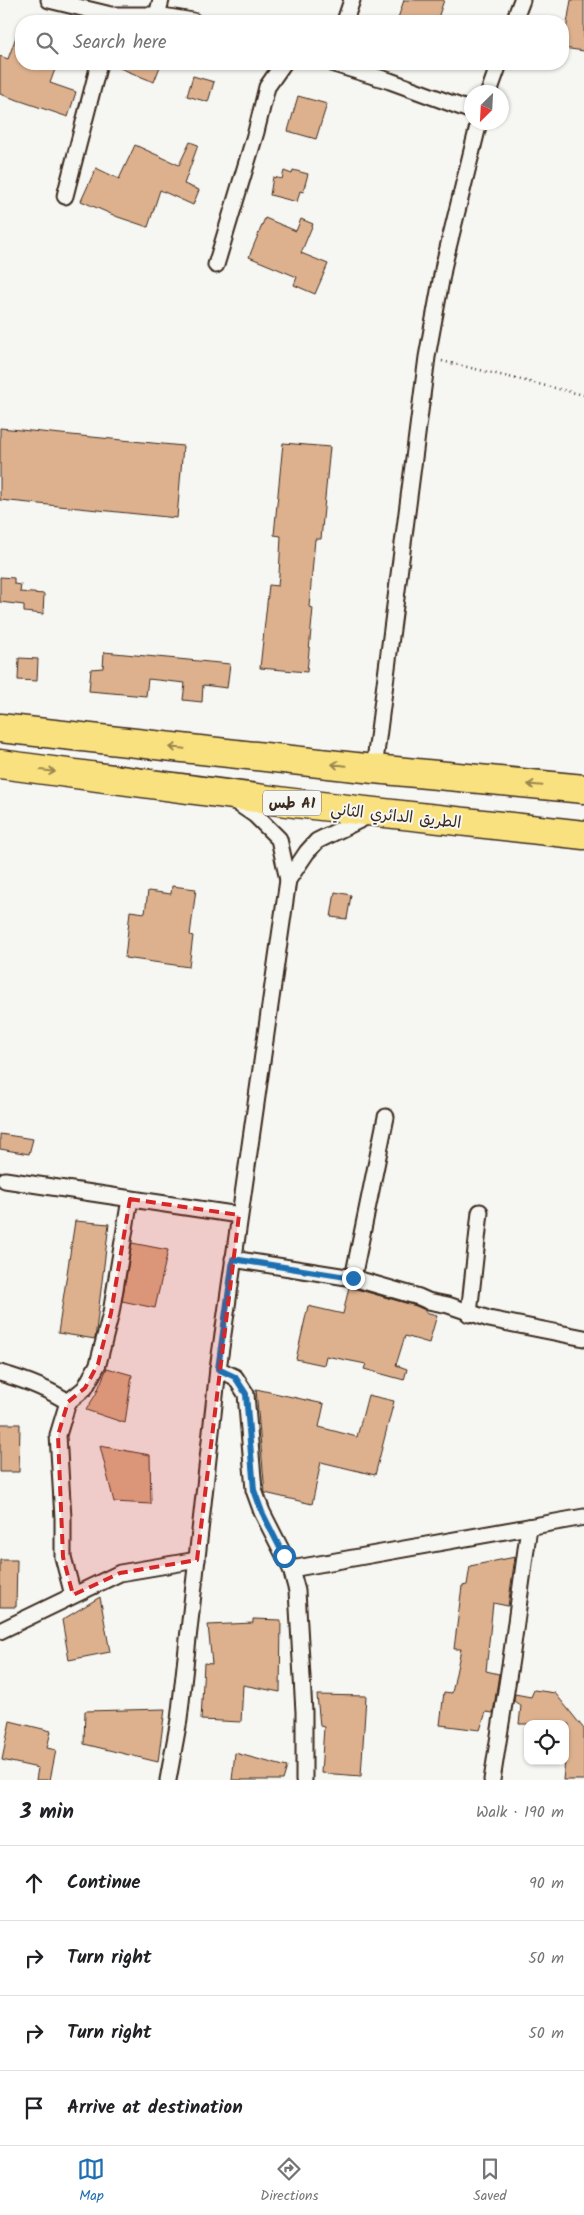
<!DOCTYPE html>
<html lang="en">
<head>
<meta charset="utf-8">
<style>
  :root { --surface:#fff; --page:#f6f6f6; --text:#202124; --muted:#757577; --line:#e0e0e0; --accent:#1f6fb2 }
  body { margin:0; font-family:Kalam,"Playpen Sans Arabic",sans-serif; background:var(--page); color:var(--text) }
  .controls { position:absolute; right:15px; bottom:15px; display:grid; overflow:hidden; border-radius:10px; box-shadow:0 1px 4px #0004 }
  .controls button { width:45px; height:45px; display:grid; place-items:center; padding:0; border:0; border-bottom:1px solid var(--line); background:var(--surface); color:var(--text); font:25px sans-serif }
  .compass { position:absolute; left:464px; top:85px; width:45px; height:45px; border-radius:50%; background:var(--surface); box-shadow:0 1px 4px #0004; rotate:204deg }
  .stop { position:absolute; width:15px; height:15px; margin:-11px; border:4px solid #1f6fb2; border-radius:50%; background:#fff }
  .stop.end { background:#1f6fb2; border-color:#fff; box-shadow:0 1px 5px #0008 }
  .list { margin:0; padding:0; list-style:none }
  h2 { display:flex; justify-content:space-between; align-items:center; height:65px; margin:0; padding:0 20px; font-size:21px }
  h2 small { font-size:16px; font-weight:400; color:var(--muted) }
  .list li { display:grid; grid-template-columns:32px 1fr auto; gap:15px; align-items:center; box-sizing:border-box; height:75px; padding:0 20px; border-top:1px solid var(--line) }
  .list b { display:block; font-size:19px; white-space:nowrap }
  .list em { font-size:16px; font-style:normal; color:var(--muted) }
  .icon { flex:none; width:28px; height:28px; fill:none; stroke:currentColor; stroke-width:2; stroke-linecap:round; stroke-linejoin:round }
  .map { position:relative; flex:none; width:584px; height:1780px; overflow:hidden }
  .search { position:absolute; background:var(--surface); box-shadow:0 1px 4px #0004; left:15px; right:15px; top:15px; height:55px; display:flex; align-items:center; gap:12px; box-sizing:border-box; padding:0 18px; border-radius:20px; color:var(--muted); font-size:19px }
  .sheet { height:365px; background:var(--surface) }
  nav { display:flex; justify-content:space-around; align-items:center; box-sizing:border-box; height:70px; border-top:1px solid var(--line); background:var(--surface); font-size:14px; color:var(--muted) }
  nav a { display:grid; justify-items:center; gap:2px }
  nav .on { color:var(--accent) }
  .map>svg:first-child { display:block }
  .building { fill:#ddb18e; stroke:#3b2a1e }
  .lines { fill:none; stroke-linecap:round; stroke-linejoin:round }
  .street-casing { stroke:#3b2a1e; stroke-width:19 }
  .highway-casing { stroke:#3b2a1e; stroke-width:31 }
  .path { stroke:#3b2a1e; stroke-width:2.5; stroke-dasharray:1 4; stroke-linecap:butt }
  .street { stroke:#f6f6f2; stroke-width:15 }
  .highway { stroke:#fae180; stroke-width:28 }
  .oneway { stroke:#9a864f }
  .route { stroke:#1f6fb2; stroke-width:6 }
  .marked { fill:#d62828; fill-opacity:0.2; stroke:#d62828; stroke-width:4; stroke-dasharray:10 6; stroke-linejoin:round }
  .labels { text-anchor:middle; stroke-width:4; stroke-linejoin:round; paint-order:stroke }
  .shield { fill:#f6f6f2; stroke:#73675e; stroke-width:1 }
  .shield-label { font-size:15px; font-weight:bold; fill:#3b2a1e }
  .street-label { font-size:16px; fill:#3b2a1e; stroke:#f6f6f2 }
</style>
</head>
<body>
<div class="map">
<svg width="584" height="1780" viewBox="0 0 584 1780">
  <rect width="100%" height="100%" fill="#f6f6f2"/>
  <filter id="ink" filterUnits="userSpaceOnUse"><feTurbulence type="fractalNoise" baseFrequency=".02" numOctaves="2"/><feDisplacementMap in="SourceGraphic" scale="10" xChannelSelector="R" yChannelSelector="G"/><feConvolveMatrix kernelMatrix="1 2 1 2 8 2 1 2 1" color-interpolation-filters="sRGB"/></filter>
  <g filter="url(#ink)">
    <g class="building">
      <polygon points="404,0 444,0 437,21 397,21"/>
      <polygon points="571,0 584,0 584,51 563,48"/>
      <polygon points="20,26 21,26 21,64 57,64 50,83 76,92 68,117 0,94 0,56 8,59"/>
      <polygon points="110,64 161,64 154,82"/>
      <polygon points="193,76 214,82 208,102 187,96"/>
      <polygon points="298,96 327,104 316,139 288,131"/>
      <polygon points="190,142 198,145 184,184 199,190 193,205 160,190 148,227 118,217 81,201 96,168 119,179 135,145 179,165"/>
      <polygon points="293,170 308,174 303,192 300,191 297,202 270,195 273,177 282,179 284,171 292,174"/>
      <polygon points="265,218 296,231 301,219 313,224 301,253 328,264 315,294 294,285 297,277 249,257"/>
      <polygon points="0,428 183,446 177,518 0,500"/>
      <polygon points="283,443 330,447 321,539 315,539 309,607 313,608 307,672 260,668 269,585 278,586 279,575 281,536 274,535"/>
      <polygon points="0,577 14,578 14,584 21,585 20,592 44,594 43,614 24,612 24,605 0,602"/>
      <polygon points="104,652 230,664 227,688 203,685 202,702 183,700 185,683 148,679 146,696 89,691 91,669 103,668"/>
      <polygon points="19,658 38,659 37,681 18,680"/>
      <polygon points="172,886 196,889 190,935 193,936 189,967 125,958 130,911 145,913 148,891 171,894"/>
      <polygon points="335,892 351,895 347,919 331,917"/>
      <polygon points="0,1134 33,1139 29,1154 0,1149"/>
      <polygon points="75,1221 109,1224 95,1339 58,1333"/>
      <polygon points="132,1243 168,1250 155,1308 122,1301"/>
      <polygon points="349,1287 416,1306 425,1310 425,1312 437,1315 429,1343 405,1336 396,1365 407,1369 404,1380 364,1369 366,1364 326,1356 324,1365 296,1359 308,1306 343,1314"/>
      <polygon points="107,1368 132,1375 125,1423 86,1410 96,1394"/>
      <polygon points="256,1389 324,1404 319,1427 357,1437 368,1395 394,1401 375,1475 321,1462 312,1504 265,1493"/>
      <polygon points="0,1424 20,1424 19,1472 0,1472"/>
      <polygon points="100,1446 150,1455 151,1504 114,1502"/>
      <polygon points="515,1557 508,1606 493,1603 486,1671 499,1674 493,1713 486,1712 480,1730 440,1725 444,1692 452,1693 461,1649 454,1649 462,1586 467,1585 470,1566"/>
      <polygon points="0,1560 17,1560 16,1607 0,1607"/>
      <polygon points="100,1597 110,1652 69,1660 62,1620"/>
      <polygon points="253,1619 281,1620 280,1692 243,1685 241,1722 201,1720 204,1663 212,1664 208,1625 253,1623"/>
      <polygon points="534,1690 555,1693 584,1729 584,1780 563,1780 569,1724 519,1724 521,1706 514,1701 515,1694 531,1697"/>
      <polygon points="317,1695 366,1696 361,1776 321,1773 324,1727 320,1726"/>
      <polygon points="165,1709 158,1762 84,1744 85,1711"/>
      <polygon points="10,1721 51,1731 47,1748 56,1750 50,1780 36,1780 38,1768 2,1760"/>
      <polygon points="235,1753 287,1767 283,1780 232,1780"/>
    </g>
    <g class="lines">
      <defs>
        <g id="street">
          <polyline points="49,0 111,15 157,15 193,21"/>
          <polyline points="157,15 161,0"/>
          <polyline points="345,21 352,0"/>
          <polyline points="514,21 522,0"/>
          <polyline points="334,64 390,81 472,111"/>
          <polyline points="489,92 499,64"/>
          <polyline points="65,196 99,64"/>
          <polyline points="216,265 256,132 267,87 283,64"/>
          <polyline points="374,769 427,357 444,264 479,122"/>
          <polyline points="233,800 255,815 279,839 288,880"/>
          <polyline points="5,1180 239,1215"/>
          <polyline points="233,1259 353,1278 386,1117"/>
          <polyline points="353,1278 419,1297 428,1301 448,1305 489,1319 584,1338"/>
          <polyline points="469,1314 480,1212"/>
          <polyline points="218,1369 235,1377 246,1394 254,1490 262,1512 291,1569 297,1591 304,1712 304,1780"/>
          <path d="M0,1373C25,1380 47,1388 68,1402"/>
          <polyline points="291,1569 584,1517"/>
          <polyline points="73,1595 63,1557 63,1518 58,1435 68,1402 85,1388 98,1364 111,1313 130,1199"/>
          <polyline points="0,1631 120,1573 197,1560"/>
          <polyline points="168,1780 179,1720 218,1369 288,880 307,852 317,841 370,815"/>
          <polyline points="492,1780 511,1659 529,1527"/>
        </g>
        <g id="highway">
          <polyline points="0,728 374,769 584,789"/>
          <polyline points="0,764 294,803 584,835"/>
        </g>
      </defs>
      <use href="#street" class="street-casing"/>
      <use href="#highway" class="highway-casing"/>
      <polyline class="path" points="442,361 584,395"/>
      <use href="#street" class="street"/>
      <use href="#highway" class="highway"/>
    </g>
    <defs><path id="oneway-shaft" d="M-6 0H5M1.5-3L5.5 0L1.5 3" fill="none" stroke-width="1.6" stroke-linecap="round" stroke-linejoin="round" transform="scale(1.25)"/></defs>
    <g class="oneway">
      <use href="#oneway-shaft" transform="translate(177 748) rotate(-174)"/>
      <use href="#oneway-shaft" transform="translate(339 765) rotate(-174)"/>
      <use href="#oneway-shaft" transform="translate(48 771) rotate(7)"/>
      <use href="#oneway-shaft" transform="translate(535 785) rotate(-175)"/>
    </g>
  </g>
  <g class="lines" filter="url(#ink)">
    <polyline class="route" points="284,1556 262,1512 254,1490 246,1394 235,1377 218,1369 233,1259 353,1278"/>
  </g>
  <path class="marked" d="M130,1199L239,1215L197,1560L120,1573L73,1595L63,1557L58,1435L68,1402L85,1388L98,1364L111,1313Z"/>
  <g class="labels">
    <rect class="shield" x="263" y="790.5" width="58" height="25" rx="4"/>
    <g class="shield-label">
      <text x="292" y="808">طس A1</text>
    </g>
    <g class="street-label">
      <text transform="translate(396 815) rotate(6)" y="6">الطريق الدائري الثاني</text>
    </g>
  </g>
</svg>
<div class="controls">
<button><svg class="icon" aria-label="locate" viewBox="0 0 24 24"><circle cx="12" cy="12" r="6"/><path d="M12 2v4M12 18v4M2 12h4M18 12h4"/></svg></button>
</div>
<svg class="compass" viewBox="-18 -18 36 36"><path d="M0-13l5 13h-10z" fill="#e53935"/><path d="M0 13l5-13h-10z" fill="#757577"/></svg>
<div class="stop" style="left:284px;top:1556px"></div>
<div class="stop end" style="left:353px;top:1278px"></div>
<div class="search"><svg class="icon" aria-label="search" viewBox="0 0 24 24"><circle cx="10" cy="10" r="6"/><path d="M15 15l6 6"/></svg>Search here</div>
</div>
<section class="sheet">
<h2>3 min<small>Walk · 190 m</small></h2>
<ul class="list">
<li><svg class="icon" aria-label="ahead" viewBox="0 0 24 24"><path d="M12 20V5M6 11l6-6 6 6"/></svg><div><b>Continue</b></div><em>90 m</em></li>
<li><svg class="icon" aria-label="right" viewBox="0 0 24 24"><path d="M7 20v-9h11M14 6l5 5-5 5"/></svg><div><b>Turn right</b></div><em>50 m</em></li>
<li><svg class="icon" aria-label="right" viewBox="0 0 24 24"><path d="M7 20v-9h11M14 6l5 5-5 5"/></svg><div><b>Turn right</b></div><em>50 m</em></li>
<li><svg class="icon" aria-label="arrive" viewBox="0 0 24 24"><path d="M6 21V4h12l-3 4 3 4H6"/></svg><div><b>Arrive at destination</b></div></li>
</ul>
</section>
<nav>
<a class="on"><svg class="icon" aria-label="map" viewBox="0 0 24 24"><path d="M3 6l6-2 6 2 6-2v14l-6 2-6-2-6 2zM9 4v14M15 6v14"/></svg>Map</a>
<a><svg class="icon" aria-label="directions" viewBox="0 0 24 24"><path d="M12 3l9 9-9 9-9-9zM9 14v-3h6M13 9l2 2-2 2"/></svg>Directions</a>
<a><svg class="icon" aria-label="saved" viewBox="0 0 24 24"><path d="M7 4h10v16l-5-4-5 4z"/></svg>Saved</a>
</nav>
</body>
</html>
